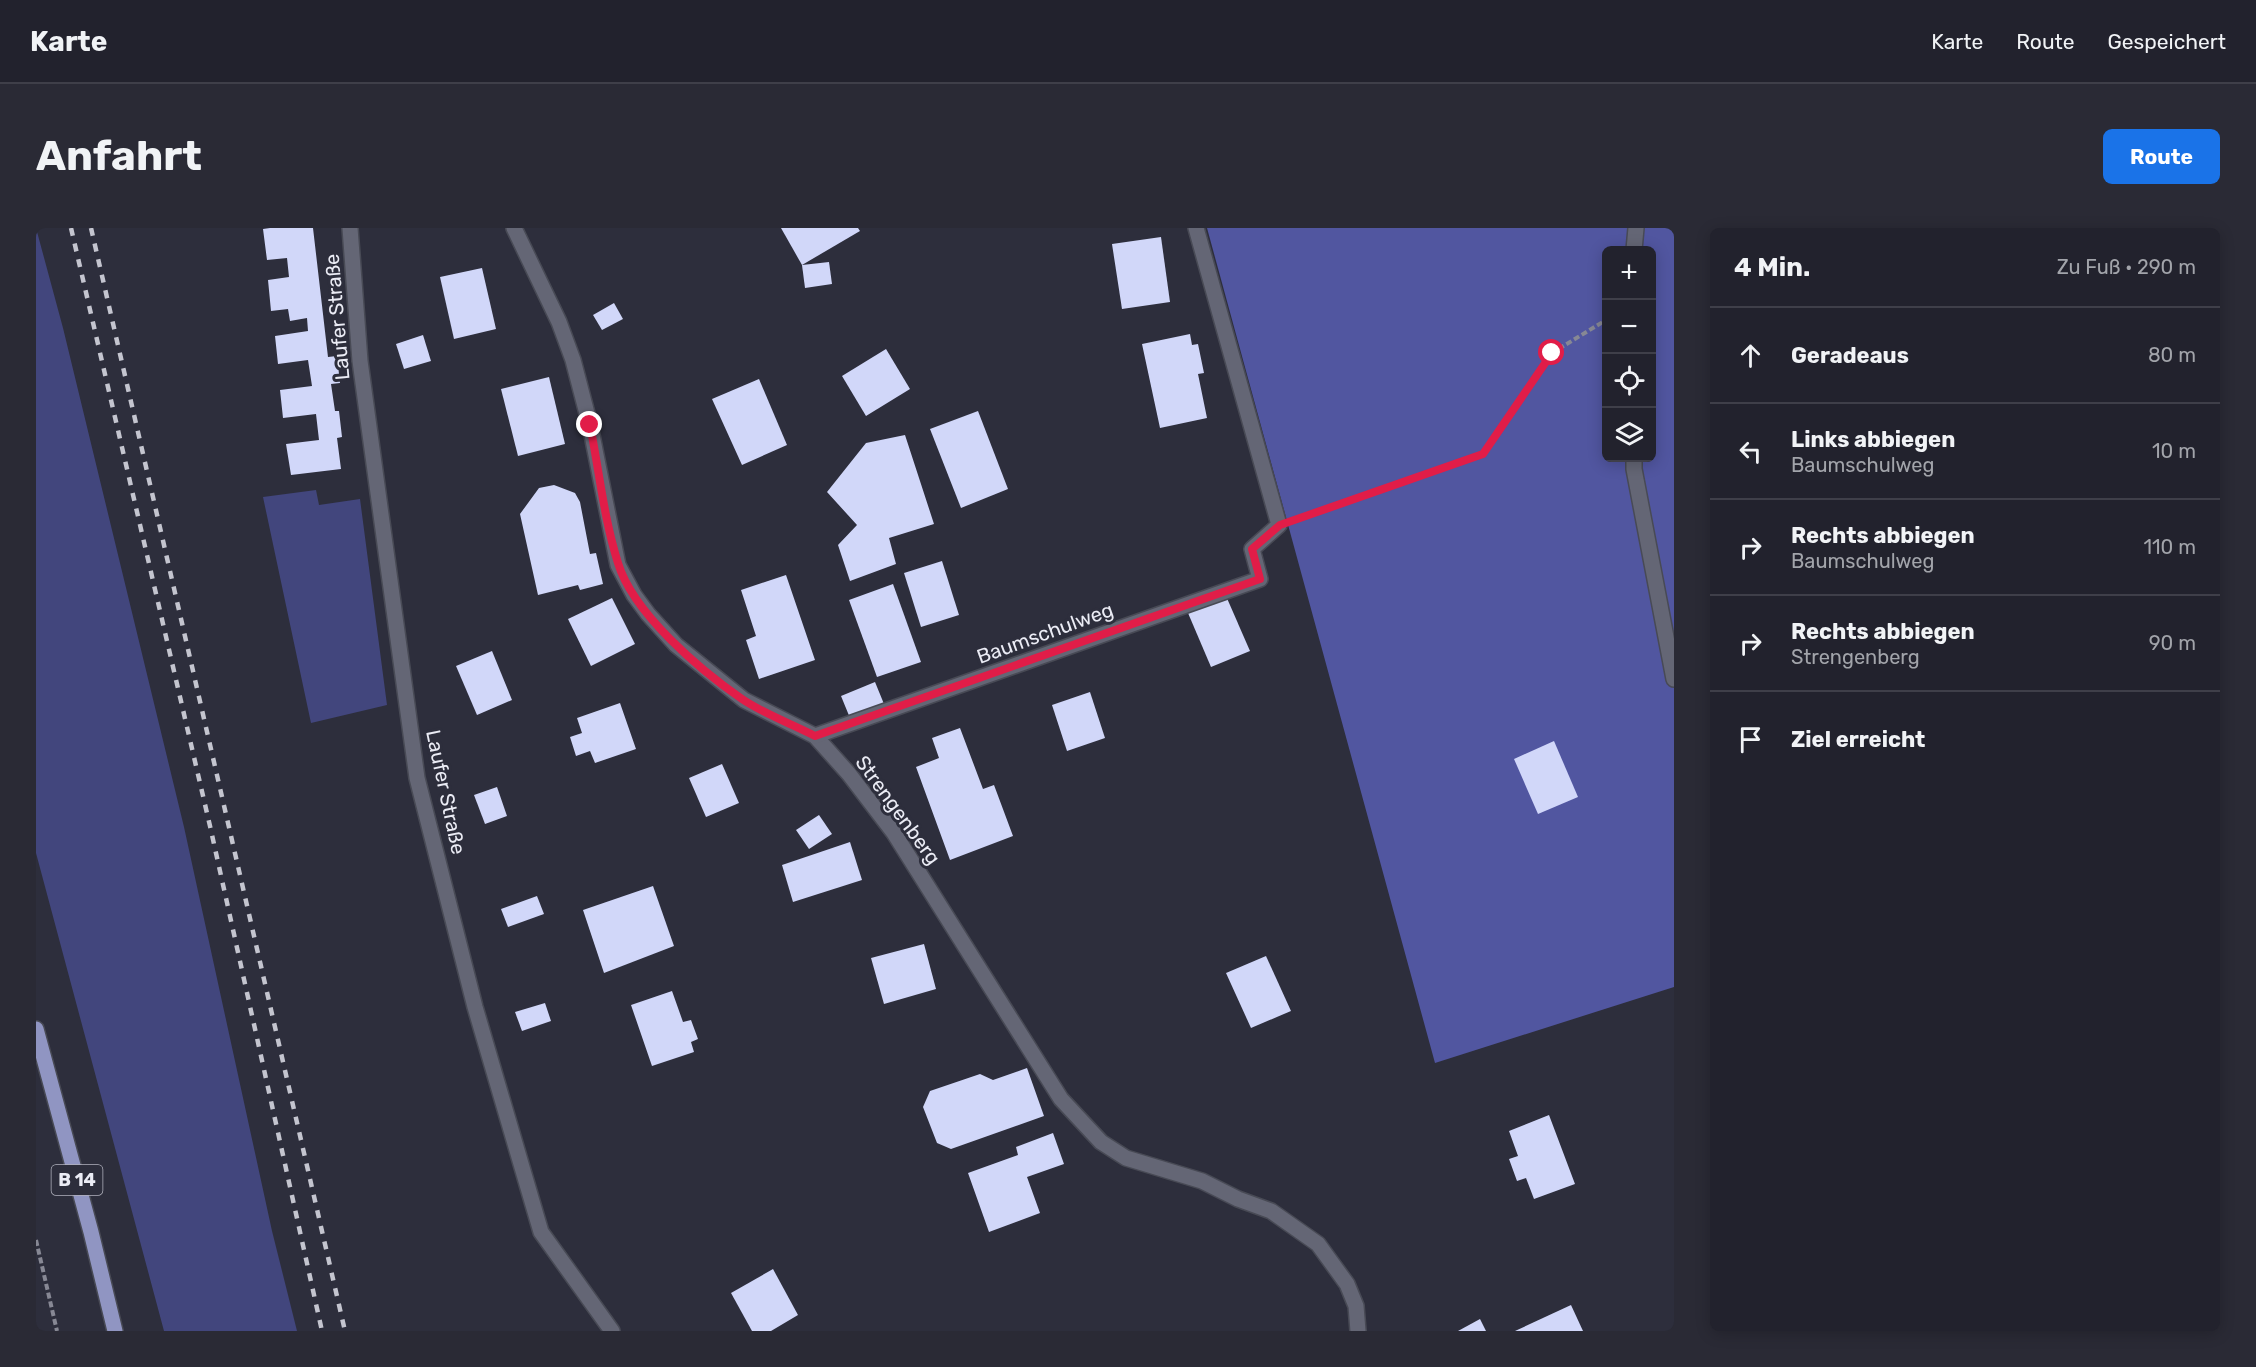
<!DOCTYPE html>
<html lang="de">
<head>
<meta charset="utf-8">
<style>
  :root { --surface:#22222d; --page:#2a2a35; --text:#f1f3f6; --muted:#a2a4aa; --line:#3f3f49; --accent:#1a73e8 }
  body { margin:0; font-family:Rubik,sans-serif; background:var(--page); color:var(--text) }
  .controls { position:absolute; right:18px; top:18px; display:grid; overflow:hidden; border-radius:9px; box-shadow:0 3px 15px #0003 }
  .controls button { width:54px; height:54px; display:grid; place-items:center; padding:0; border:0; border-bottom:2px solid var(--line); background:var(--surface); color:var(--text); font:30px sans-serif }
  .stop { position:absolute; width:18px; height:18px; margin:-14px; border:4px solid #e11d48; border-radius:50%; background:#fff }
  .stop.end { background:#e11d48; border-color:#fff; box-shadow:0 2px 6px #0008 }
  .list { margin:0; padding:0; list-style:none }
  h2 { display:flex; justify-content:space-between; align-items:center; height:78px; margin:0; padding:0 24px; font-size:26px }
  h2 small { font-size:20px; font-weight:400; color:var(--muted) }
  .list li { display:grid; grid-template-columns:39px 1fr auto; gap:18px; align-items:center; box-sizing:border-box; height:96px; padding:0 24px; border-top:2px solid var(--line) }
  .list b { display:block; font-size:22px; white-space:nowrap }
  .list p { margin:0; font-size:20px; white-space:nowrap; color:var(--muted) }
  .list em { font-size:20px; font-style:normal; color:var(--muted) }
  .icon { flex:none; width:33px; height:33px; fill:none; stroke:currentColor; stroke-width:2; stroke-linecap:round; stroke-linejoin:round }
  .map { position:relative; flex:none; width:1638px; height:1103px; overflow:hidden; border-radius:9px }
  header { display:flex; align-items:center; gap:36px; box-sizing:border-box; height:84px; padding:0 30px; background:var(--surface); border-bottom:2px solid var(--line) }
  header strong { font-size:28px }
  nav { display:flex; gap:33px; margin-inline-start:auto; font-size:21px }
  .intro { display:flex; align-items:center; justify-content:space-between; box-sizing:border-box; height:144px; padding:0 36px }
  h1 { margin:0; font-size:42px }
  .button { padding:15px 27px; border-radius:9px; background:var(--accent); color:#fff; font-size:21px; font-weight:700 }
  main { display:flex; gap:36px; padding:0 36px }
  aside { flex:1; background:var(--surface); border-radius:9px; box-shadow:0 3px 15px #0003 }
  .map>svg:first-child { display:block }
  .green { fill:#42467d }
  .forest { fill:#5156a0; fill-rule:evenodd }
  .building { fill:#d1d7f9 }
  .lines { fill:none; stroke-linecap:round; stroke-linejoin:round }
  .minor-casing { stroke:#484a55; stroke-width:18 }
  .major-casing { stroke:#484a55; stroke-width:18 }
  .path { stroke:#878894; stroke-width:4; stroke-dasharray:6 3; stroke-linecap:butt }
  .minor { stroke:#646675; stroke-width:15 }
  .major { stroke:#9095c2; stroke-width:15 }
  .rail { stroke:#c4c5cf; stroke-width:4.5; stroke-dasharray:8 8; stroke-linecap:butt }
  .route { stroke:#e11d48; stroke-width:8 }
  .labels { text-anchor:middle; stroke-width:6; stroke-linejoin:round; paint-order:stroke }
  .shield { fill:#2d2e3c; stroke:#b2b3be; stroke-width:1.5 }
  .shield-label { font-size:18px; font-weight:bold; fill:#ebecf5 }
  .street-label { font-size:20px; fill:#ebecf5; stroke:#2d2e3c }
</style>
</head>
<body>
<header>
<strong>Karte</strong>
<nav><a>Karte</a><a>Route</a><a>Gespeichert</a></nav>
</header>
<div class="intro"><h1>Anfahrt</h1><a class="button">Route</a></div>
<main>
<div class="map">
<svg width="1638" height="1103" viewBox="0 0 1638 1103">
  <rect width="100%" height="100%" fill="#2d2e3c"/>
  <g class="green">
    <polygon points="0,0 27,100 148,599 236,1003 261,1103 128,1103 0,625"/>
    <polygon points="280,262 283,277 324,271 351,477 275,495 227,269"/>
  </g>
  <path class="forest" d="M1171,0H1638V759L1399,835ZM1570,22H1616V230H1570Z"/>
  <g class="building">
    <polygon points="234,0 277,0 292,129 301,128 304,155 295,156 299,183 303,183 306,209 301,210 305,241 255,247 250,216 283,212 280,186 247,190 244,162 276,158 272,132 242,136 239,108 272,103 271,90 254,93 252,81 235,83 232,52 253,49 251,30 231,32 227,1"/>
    <polygon points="745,0 822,0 824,3 766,37"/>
    <polygon points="1125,9 1134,74 1086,81 1076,16"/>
    <polygon points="793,34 796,56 769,60 766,37"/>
    <polygon points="446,40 460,101 418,111 404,49"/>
    <polygon points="578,75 587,91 566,102 557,87"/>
    <polygon points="1154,106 1156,117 1162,116 1168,145 1162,146 1171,190 1124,200 1106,116"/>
    <polygon points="387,107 395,133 368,141 360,116"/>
    <polygon points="850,121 874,161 830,188 806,148"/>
    <polygon points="513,149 529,216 482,228 465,161"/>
    <polygon points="723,151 751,217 706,237 676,171"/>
    <polygon points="942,183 972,261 925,280 894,201"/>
    <polygon points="869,207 898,296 853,310 860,336 814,353 802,317 821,297 791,264 830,215"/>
    <polygon points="518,257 539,265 544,274 554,326 560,325 567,356 544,362 542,357 502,367 484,286 503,260"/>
    <polygon points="906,333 923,387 885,399 868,345"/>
    <polygon points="750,347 779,432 723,451 710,412 720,408 705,362"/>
    <polygon points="857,356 885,434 841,449 813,372"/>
    <polygon points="1190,368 1214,423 1175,439 1152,385"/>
    <polygon points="576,370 599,416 555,438 532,391"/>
    <polygon points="456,423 476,472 441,487 420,438"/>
    <polygon points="839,454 848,476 814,490 805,468"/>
    <polygon points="1054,464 1069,510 1031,523 1016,477"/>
    <polygon points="584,475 600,521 559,535 554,523 540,528 534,509 546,505 541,490"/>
    <polygon points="924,500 947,561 958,557 977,608 914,632 880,539 903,530 896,510"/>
    <polygon points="1518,513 1542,569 1502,586 1478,531"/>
    <polygon points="686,536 703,575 670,589 653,550"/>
    <polygon points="461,559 471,588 449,596 438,567"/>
    <polygon points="783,587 796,606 773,621 760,602"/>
    <polygon points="814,614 826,652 757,674 746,637"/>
    <polygon points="617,658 638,718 568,745 547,682"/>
    <polygon points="501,668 508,686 472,699 465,681"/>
    <polygon points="888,716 900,761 848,776 835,730"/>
    <polygon points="1230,728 1255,783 1215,800 1190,745"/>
    <polygon points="636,763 647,794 655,792 662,811 655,814 658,824 616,838 595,777"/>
    <polygon points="509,775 515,793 486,803 479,784"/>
    <polygon points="991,840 1008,888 915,921 901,915 887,879 894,863 944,846 957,852"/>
    <polygon points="1513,887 1539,956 1498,971 1490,950 1481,953 1473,931 1482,928 1473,903"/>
    <polygon points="1017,905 1028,936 991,949 1004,985 953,1004 932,945 982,927 980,919"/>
    <polygon points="737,1041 762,1087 735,1103 716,1103 695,1065"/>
    <polygon points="1535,1077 1547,1103 1479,1103"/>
    <polygon points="1444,1091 1450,1103 1422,1103"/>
  </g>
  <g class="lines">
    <defs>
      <g id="minor">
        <polyline points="314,0 324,133 381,550 439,779 505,1004 576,1103"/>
        <polyline points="478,0 523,94 537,132 554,197 582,337 598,367 612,386 640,417 708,472 779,508 813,546 858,605 1025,871 1065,914 1090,930 1166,953 1202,971 1235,983 1282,1016 1311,1056 1320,1078 1322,1103"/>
        <polyline points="1598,22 1600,0"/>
        <polyline points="1598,230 1598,241 1638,451"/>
        <polyline points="779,508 1224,351 1216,321 1243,297 1160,0"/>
      </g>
      <polyline id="major" points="0,801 55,1004 79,1103"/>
    </defs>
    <use href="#minor" class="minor-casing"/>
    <use href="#major" class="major-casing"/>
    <g class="path">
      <polyline points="1264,290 1447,226 1516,125 1570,92"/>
      <polyline points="0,1012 21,1103"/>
    </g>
    <use href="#minor" class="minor"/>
    <use href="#major" class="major"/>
    <g class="rail">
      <polyline points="35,0 174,598 286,1103"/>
      <polyline points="55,0 309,1103"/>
    </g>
  </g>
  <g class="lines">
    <path class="route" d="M554,197C563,242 568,291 582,335C597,385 664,442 706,471C728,486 756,496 779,508L1224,351L1216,321L1244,297L1447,226L1516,125"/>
  </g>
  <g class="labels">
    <rect class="shield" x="15.5" y="937" width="51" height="30" rx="4.5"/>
    <g class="shield-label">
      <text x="41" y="958">B 14</text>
    </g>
    <g class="street-label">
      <text transform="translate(301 89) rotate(-95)" y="7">Laufer Straße</text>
      <text transform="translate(1009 405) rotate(-20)" y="7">Baumschulweg</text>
      <text transform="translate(410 564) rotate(78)" y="7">Laufer Straße</text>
      <text transform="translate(862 582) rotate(54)" y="7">Strengenberg</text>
    </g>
  </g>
</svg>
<div class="controls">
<button>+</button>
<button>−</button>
<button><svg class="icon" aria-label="locate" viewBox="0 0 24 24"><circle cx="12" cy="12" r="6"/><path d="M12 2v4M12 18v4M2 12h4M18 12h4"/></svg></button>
<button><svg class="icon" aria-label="layers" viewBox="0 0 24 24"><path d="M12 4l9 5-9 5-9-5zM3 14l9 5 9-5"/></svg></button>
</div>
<div class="stop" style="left:1516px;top:125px"></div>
<div class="stop end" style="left:554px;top:197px"></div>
</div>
<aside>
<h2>4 Min.<small>Zu Fuß · 290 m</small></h2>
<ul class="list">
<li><svg class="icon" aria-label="ahead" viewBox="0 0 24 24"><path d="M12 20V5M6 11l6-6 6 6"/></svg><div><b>Geradeaus</b></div><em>80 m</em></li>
<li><svg class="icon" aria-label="left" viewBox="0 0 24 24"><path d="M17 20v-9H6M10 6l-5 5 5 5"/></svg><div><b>Links abbiegen</b><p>Baumschulweg</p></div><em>10 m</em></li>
<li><svg class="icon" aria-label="right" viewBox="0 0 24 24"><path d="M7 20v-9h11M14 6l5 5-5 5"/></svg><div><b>Rechts abbiegen</b><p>Baumschulweg</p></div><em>110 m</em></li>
<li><svg class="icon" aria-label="right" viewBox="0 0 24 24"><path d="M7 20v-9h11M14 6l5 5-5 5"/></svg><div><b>Rechts abbiegen</b><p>Strengenberg</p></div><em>90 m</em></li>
<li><svg class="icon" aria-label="arrive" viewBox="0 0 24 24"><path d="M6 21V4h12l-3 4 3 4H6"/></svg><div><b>Ziel erreicht</b></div></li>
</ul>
</aside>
</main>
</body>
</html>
